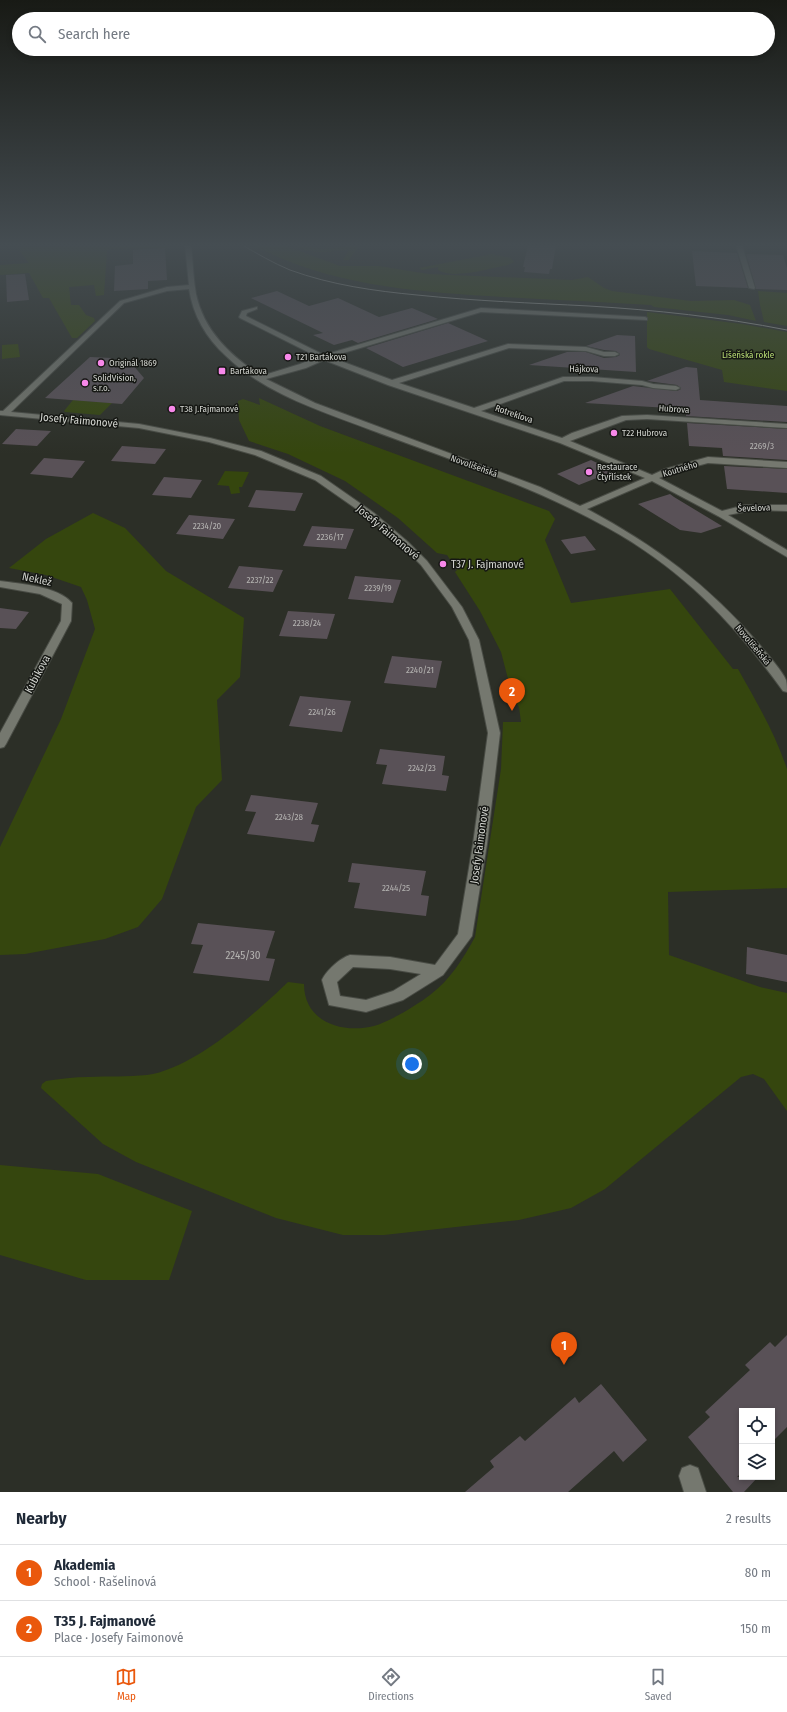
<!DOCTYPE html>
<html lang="en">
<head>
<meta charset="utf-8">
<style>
  :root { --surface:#fff; --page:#f6f6f7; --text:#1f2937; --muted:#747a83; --line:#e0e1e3; --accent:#ea580c }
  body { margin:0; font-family:"Fira Sans Condensed",sans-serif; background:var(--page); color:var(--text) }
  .controls { position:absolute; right:12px; bottom:12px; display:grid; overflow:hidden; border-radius:0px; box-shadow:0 2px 6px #0003 }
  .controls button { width:36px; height:36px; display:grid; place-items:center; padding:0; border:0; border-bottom:1px solid var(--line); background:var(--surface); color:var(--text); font:20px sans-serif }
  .you { position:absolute; left:412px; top:1064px; width:14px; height:14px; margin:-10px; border:3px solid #fff; border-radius:50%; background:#1a73e8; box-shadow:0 0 0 6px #1a73e833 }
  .badge { display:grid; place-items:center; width:26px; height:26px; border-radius:50%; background:var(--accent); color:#fff; font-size:13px; font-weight:700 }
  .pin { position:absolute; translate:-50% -33px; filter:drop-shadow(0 1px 2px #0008) }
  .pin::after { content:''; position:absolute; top:21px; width:14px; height:12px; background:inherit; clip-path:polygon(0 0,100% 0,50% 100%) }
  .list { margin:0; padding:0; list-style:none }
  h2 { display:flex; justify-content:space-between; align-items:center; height:52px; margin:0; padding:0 16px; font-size:17px }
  h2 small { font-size:13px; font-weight:400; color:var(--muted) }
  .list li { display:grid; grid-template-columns:26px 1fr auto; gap:12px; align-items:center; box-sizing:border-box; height:56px; padding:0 16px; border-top:1px solid var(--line) }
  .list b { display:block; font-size:15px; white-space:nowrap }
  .list p { margin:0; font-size:13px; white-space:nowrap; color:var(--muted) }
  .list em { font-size:13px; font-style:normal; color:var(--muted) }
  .icon { flex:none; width:22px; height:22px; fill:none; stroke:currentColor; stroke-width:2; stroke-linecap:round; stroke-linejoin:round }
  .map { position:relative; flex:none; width:787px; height:1492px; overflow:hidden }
  .search { position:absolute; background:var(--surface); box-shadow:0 2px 6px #0003; left:12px; right:12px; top:12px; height:44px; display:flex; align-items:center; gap:10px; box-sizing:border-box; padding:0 14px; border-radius:22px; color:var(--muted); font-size:15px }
  .sheet { height:164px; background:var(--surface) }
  nav { display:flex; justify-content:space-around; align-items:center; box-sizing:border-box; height:56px; border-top:1px solid var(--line); background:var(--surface); font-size:11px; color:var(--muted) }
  nav a { display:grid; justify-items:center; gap:2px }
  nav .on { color:var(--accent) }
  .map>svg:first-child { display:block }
  .green { fill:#35460e }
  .building { fill:#595157 }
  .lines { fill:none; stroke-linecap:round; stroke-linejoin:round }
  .minor-casing { stroke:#494c45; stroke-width:2 }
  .minor { fill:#75786f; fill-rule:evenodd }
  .tram { stroke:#a4a6a0; stroke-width:1 }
  .poi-dot { fill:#f888ea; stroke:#151713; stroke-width:1.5 }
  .labels { text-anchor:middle; stroke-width:3; stroke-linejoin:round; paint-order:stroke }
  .far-park-label { font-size:9px; fill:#badf75; stroke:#151713 }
  .far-poi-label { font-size:9px; fill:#d2d4cf; stroke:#151713; text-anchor:start }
  .far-street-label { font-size:9px; fill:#d2d4cf; stroke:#151713 }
  .number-label { font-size:9px; fill:#b4b3b1 }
  .street-label { font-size:11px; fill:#d2d4cf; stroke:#151713 }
  .poi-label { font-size:11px; fill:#d2d4cf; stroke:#151713; text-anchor:start }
  .near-number-label { font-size:11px; fill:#b4b3b1 }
</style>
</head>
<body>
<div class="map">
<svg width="787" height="1492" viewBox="0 0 787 1492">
  <rect width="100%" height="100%" fill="#2c2f27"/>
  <g class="green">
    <path d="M294,245L325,249L359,245L349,260H343L349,249C333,252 308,255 294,245Z"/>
    <polygon points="168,246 168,248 110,249 107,251 104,295 96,296 94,285 69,287 71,305 79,305 86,315 94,318 95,321 77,338 72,338 49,298 43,298 29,273 0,275 0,265 29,263 20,251 22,247"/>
    <path d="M255,246L283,245L340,266H379L428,274L572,280L588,277L604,288L612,291L691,301L734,300L750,305L756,321L728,315L654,307L651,305C602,302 552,300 503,297C419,292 330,286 255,246Z"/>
    <path d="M492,254L511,258L514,262L508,265C490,268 454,280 438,270V267L422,270L419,268Z"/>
    <polygon points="758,291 787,293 787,326 764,322 760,305"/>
    <polygon points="647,312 742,324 787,332 787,391 724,382 722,370 649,349 647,347"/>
    <polygon points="18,344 20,357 2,359 2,345"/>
    <path d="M259,398L320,426L549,511L555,519L545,540L571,603L670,589L733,669H738C756,701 775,733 787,769V888L668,892L669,955L760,987L787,993V1111L764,1079L753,1074L741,1077L605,1189L571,1208L519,1220L384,1235H343L276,1218L136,1162L103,1144L41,1088L42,1084L46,1081C60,1079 74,1077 89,1077C108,1076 128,1077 147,1075C193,1069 255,1014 288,982L304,984C304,1022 342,1034 374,1026C389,1022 417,1005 430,995C450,980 463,959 475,937L501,769L503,722H521L519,707L513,698L501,652L480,611L455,572L457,570L447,555L437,553L398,518L345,481L288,454L249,441L239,420L238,401L243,399L260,405Z"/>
    <polygon points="73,400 112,403 100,415 65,412 64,411"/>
    <polygon points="225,471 249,472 242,487 239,487 240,493 231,494 229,486 217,485"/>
    <polygon points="93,513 125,528 166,571 244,618 240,677 217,700 222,780 196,807 162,899 138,927 105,939 25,954 0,955 0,847 61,719 95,629 87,600 81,587 46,575 9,568 46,539"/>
    <polygon points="0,1165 98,1174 192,1211 169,1280 86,1280 0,1255"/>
  </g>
  <g class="building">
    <polygon points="528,245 556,245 552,269 550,269 549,274 524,272 525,267 523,267"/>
    <polygon points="165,248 167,280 148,281 148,289 114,291 115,266 133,264 133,250"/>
    <polygon points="692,251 737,253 748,288 696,286"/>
    <polygon points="746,254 783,255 787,268 787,290 756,289"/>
    <polygon points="25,274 29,300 7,302 6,275"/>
    <polygon points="277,291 309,306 338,298 379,317 412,308 438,319 358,343 352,340 334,345 313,335 323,333 251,298"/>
    <polygon points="448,323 488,341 403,367 366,348"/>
    <polygon points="617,335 635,336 636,372 529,365 567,352 586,352 604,358 616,357 620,355 616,351 604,350 586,346"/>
    <polygon points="90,357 112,358 108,362 132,364 144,378 122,404 45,398"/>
    <polygon points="686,367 697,368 700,400 787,406 787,422 686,416 686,409 585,403 633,386 677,391 681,389 677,385 647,381"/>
    <polygon points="687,423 787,429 787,460 723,456 722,448 689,446"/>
    <polygon points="16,429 51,431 37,446 2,444"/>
    <polygon points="122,446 166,449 155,464 111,461"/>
    <polygon points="44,458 85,461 72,478 30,474"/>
    <polygon points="591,460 614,471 579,485 557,474"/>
    <polygon points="724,466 787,469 787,493 727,489"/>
    <polygon points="164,477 202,480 191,498 152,495"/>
    <polygon points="256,490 303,493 295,511 248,507"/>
    <polygon points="670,494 674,497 722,526 701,533 680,530 638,504"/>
    <polygon points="189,515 235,519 223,539 176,534"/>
    <polygon points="312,526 354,529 346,549 303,546"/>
    <polygon points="585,536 596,550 571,554 561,540"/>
    <polygon points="239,566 283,570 273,592 228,588"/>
    <polygon points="355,576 401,580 393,603 348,599"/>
    <polygon points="0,608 29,612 16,629 0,628"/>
    <polygon points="288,611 335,614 327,639 279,636"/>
    <polygon points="392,656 442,661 436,688 384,683"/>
    <polygon points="300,696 351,701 342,732 289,726"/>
    <polygon points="380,749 445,756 442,775 449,776 446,791 382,784 387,765 376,764"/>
    <polygon points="251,795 318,803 311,824 319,825 314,842 247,834 256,812 245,811"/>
    <polygon points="352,863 426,871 421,895 429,896 426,916 354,908 360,883 348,882"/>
    <polygon points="198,923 275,931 266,958 275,959 269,981 193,973 203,945 191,944"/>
    <polygon points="747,947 787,955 787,982 746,974"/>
    <polygon points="787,1335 787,1427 772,1442 772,1411 742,1411 742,1472 737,1477 758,1477 744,1492 733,1492 688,1437 710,1417 705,1412 750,1370 745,1365 770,1342 775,1347"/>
    <polygon points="601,1384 647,1440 623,1462 614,1451 568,1492 465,1492 494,1467 490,1461 520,1436 525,1441 575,1397 579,1403"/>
  </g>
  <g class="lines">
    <defs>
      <g id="minor">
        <path d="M185,245H191C193,261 193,278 196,294C204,331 230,355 261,376L300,364L318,357L240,318L239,317L242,311L257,307V309L247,313L246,316L324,355L481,308L645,317L647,318V320L481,312L330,357L392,380L508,344L586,347L604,352H615L619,354L615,356H604L586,351L509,348L399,383L474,408L563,377H592L642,381L653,384L676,386L680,388L676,390L653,388L642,385L592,381H564L481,411L562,438L572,433L622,416L647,415L787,424V428L647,419L626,420L570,441L652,475L665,469L708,457L787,462V468L708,463L671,473L659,478L722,511L745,505H787V511L754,510L728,515L787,550V557L718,516L652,481L587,509C656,546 708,585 759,644C766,653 782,670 786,680C787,684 787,689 787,692L783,691C734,623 682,569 608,528C533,486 451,460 371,430C321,411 265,394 226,356C206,338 193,315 189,289L167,291L124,303L11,412L139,424L210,438L261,451L321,476L374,513L408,542L427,561L462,607L479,640L500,733L487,844L472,936L443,975L403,1000L366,1012L329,1005L322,980C326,971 340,958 350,955L390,957L435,965L458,934L473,844L488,733L469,640L452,607L421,565L402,546L368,517L315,480L255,455L209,442L139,428L0,415V411H3L120,301L167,287L189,285ZM324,360L388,385L560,443L645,478L580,506L540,487L315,403L266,379L306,368ZM353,967L390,969L421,974L393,991L366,1000L340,996L337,982Z"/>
        <polygon points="736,245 742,245 755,288 754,289 749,288"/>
        <path d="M0,581C20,584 58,586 72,603L71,621L6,744L4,747L0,748V733L61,621L62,604L40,594L0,587Z"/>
        <polygon points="690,1465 698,1468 706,1492 684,1492 679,1476 682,1468"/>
      </g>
    </defs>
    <use href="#minor" class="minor-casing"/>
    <use href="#minor" class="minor"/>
    <path class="tram" d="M242,245C258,254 273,263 290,270C331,285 375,291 417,295C475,301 532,303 589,306C656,310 721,317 787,330"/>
  </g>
  <linearGradient id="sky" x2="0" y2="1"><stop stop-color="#181a15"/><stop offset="0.54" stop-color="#454d52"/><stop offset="1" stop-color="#454d52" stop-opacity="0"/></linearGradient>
  <rect width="787" height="454" fill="url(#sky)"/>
  <g class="poi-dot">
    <circle cx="288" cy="357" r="4"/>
    <circle cx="101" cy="363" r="4"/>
    <rect x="218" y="367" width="8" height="8" rx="2"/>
    <circle cx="85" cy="383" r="4"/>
    <circle cx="172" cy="409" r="4"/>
    <circle cx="614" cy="433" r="4"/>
    <circle cx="589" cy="472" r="4"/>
    <circle cx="443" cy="564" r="4"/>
  </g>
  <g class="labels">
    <g class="far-park-label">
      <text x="748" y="358">Líšeňská rokle</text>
    </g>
    <g class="far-poi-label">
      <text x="296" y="360">T21 Bartákova</text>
      <text x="109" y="366">Originál 1869</text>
      <text x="230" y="374">Bartákova</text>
      <text x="93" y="381">SolidVision,<tspan x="93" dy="10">s.r.o.</tspan></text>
      <text x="180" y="412">T38 J.Fajmanové</text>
      <text x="622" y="436">T22 Hubrova</text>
      <text x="597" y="470">Restaurace<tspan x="597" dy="10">Čtyřlístek</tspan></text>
    </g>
    <g class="far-street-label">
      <text transform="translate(584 369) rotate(1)" y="3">Hájkova</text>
      <text transform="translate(674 409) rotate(4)" y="3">Hubrova</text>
      <text transform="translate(514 414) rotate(19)" y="3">Rotreklova</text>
      <text transform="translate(474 466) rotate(20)" y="3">Novolíšeňská</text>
      <text transform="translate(680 469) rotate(-17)" y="3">Koutného</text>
      <text transform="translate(754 508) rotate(-2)" y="3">Ševelova</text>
      <text transform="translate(753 645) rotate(50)" y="3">Novolíšeňská</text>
    </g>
    <g class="number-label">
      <text x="762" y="449">2269/3</text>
      <text x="207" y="529">2234/20</text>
      <text x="330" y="540">2236/17</text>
      <text x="260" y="583">2237/22</text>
      <text x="378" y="591">2239/19</text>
      <text x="307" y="626">2238/24</text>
      <text x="420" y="673">2240/21</text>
      <text x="322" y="715">2241/26</text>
      <text x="422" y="771">2242/23</text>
      <text x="289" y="820">2243/28</text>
      <text x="396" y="891">2244/25</text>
    </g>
    <g class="street-label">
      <text transform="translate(79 420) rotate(5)" y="4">Josefy Faimonové</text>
      <text transform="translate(388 532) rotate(40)" y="4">Josefy Faimonové</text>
      <text transform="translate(37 579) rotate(12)" y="4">Neklež</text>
      <text transform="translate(37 674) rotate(-62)" y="4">Kubíkova</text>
      <text transform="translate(479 845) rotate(-82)" y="4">Josefy Faimonové</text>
    </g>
    <g class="poi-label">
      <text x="451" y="568">T37 J. Fajmanové</text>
    </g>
    <g class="near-number-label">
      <text x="243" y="959">2245/30</text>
    </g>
  </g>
</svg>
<div class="controls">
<button><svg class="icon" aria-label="locate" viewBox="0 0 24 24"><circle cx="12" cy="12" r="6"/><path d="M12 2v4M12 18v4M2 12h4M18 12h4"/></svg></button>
<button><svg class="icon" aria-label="layers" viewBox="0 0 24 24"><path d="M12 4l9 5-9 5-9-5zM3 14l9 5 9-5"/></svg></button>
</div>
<div class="you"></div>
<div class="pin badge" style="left:564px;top:1365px">1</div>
<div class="pin badge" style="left:512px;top:711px">2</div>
<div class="search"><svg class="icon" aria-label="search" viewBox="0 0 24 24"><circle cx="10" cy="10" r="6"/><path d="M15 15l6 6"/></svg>Search here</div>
</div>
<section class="sheet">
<h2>Nearby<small>2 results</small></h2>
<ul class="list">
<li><span class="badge">1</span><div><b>Akademia</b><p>School · Rašelinová</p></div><em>80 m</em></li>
<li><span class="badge">2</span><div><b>T35 J. Fajmanové</b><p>Place · Josefy Faimonové</p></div><em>150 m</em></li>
</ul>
</section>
<nav>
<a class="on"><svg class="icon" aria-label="map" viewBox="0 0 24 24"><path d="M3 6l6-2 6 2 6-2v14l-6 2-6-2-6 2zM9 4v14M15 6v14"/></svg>Map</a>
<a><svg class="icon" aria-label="directions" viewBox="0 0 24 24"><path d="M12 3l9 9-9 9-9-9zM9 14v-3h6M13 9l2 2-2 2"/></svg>Directions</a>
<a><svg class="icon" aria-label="saved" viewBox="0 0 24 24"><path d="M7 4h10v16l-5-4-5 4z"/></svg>Saved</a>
</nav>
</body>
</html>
